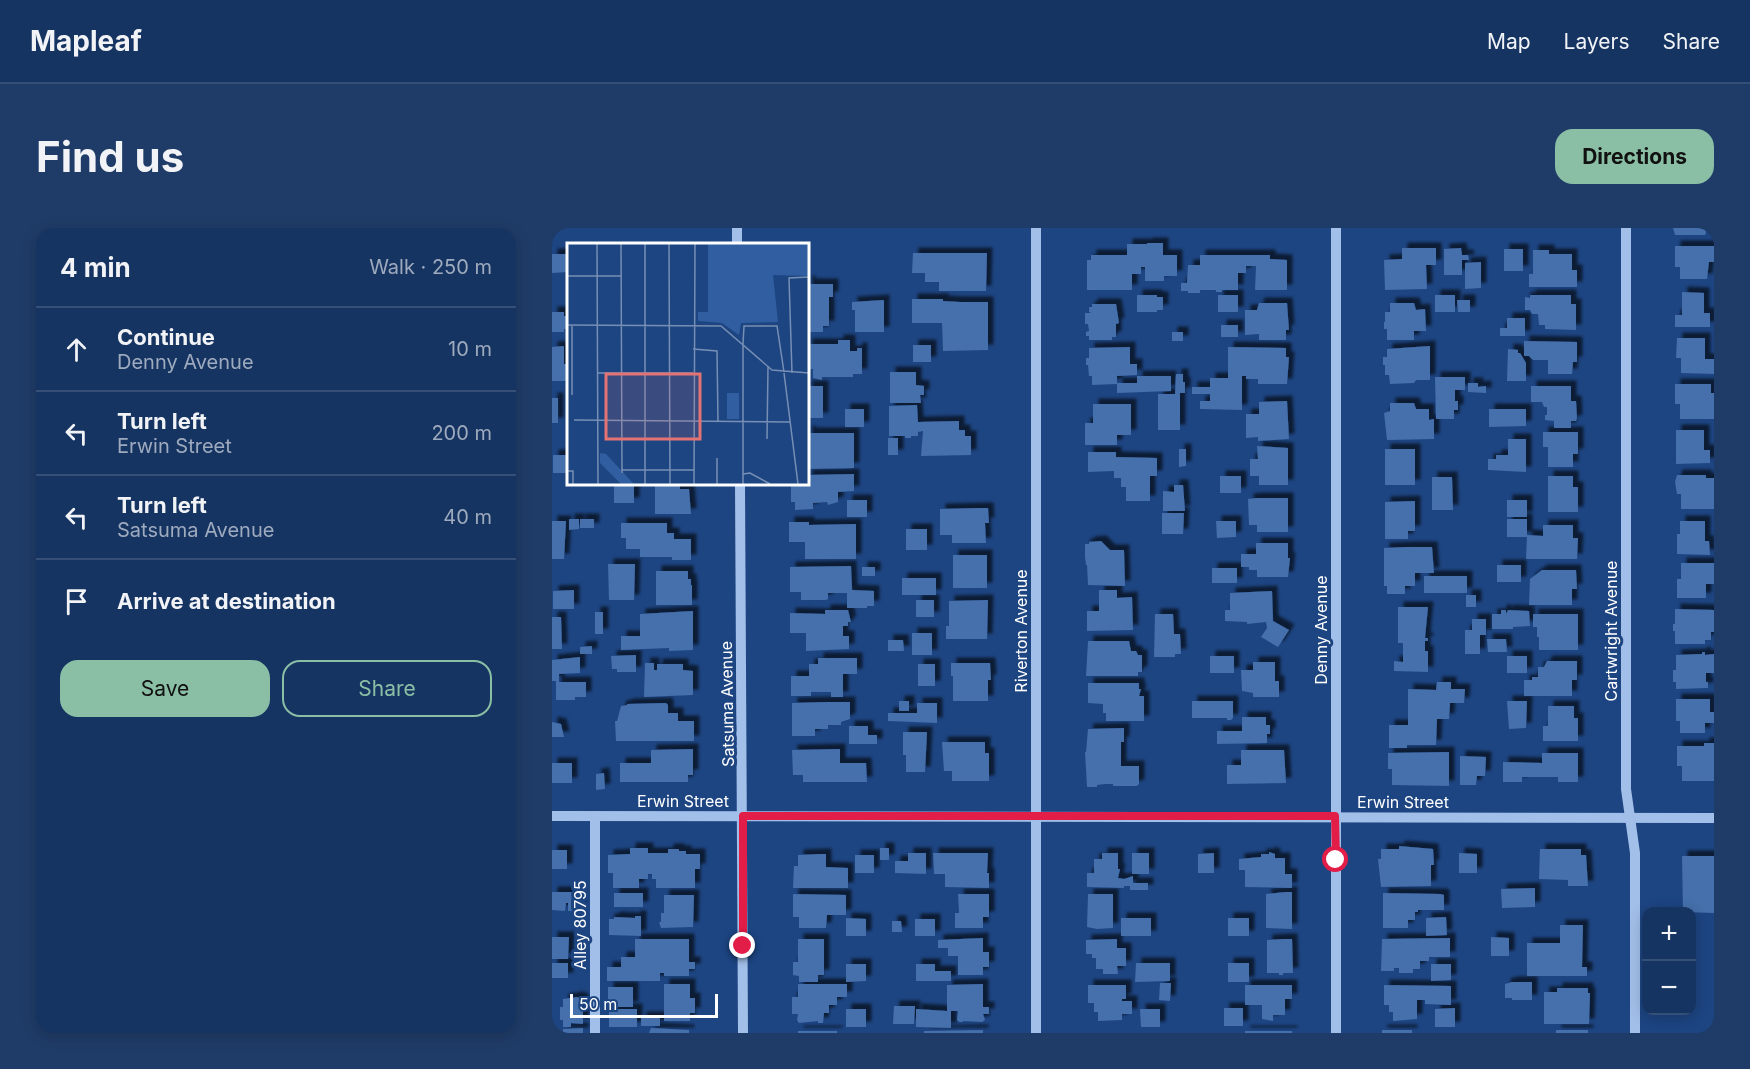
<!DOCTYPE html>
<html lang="en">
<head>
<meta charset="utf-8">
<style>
  :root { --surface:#163462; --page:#1f3c68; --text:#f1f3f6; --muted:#9eaabe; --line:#354f77; --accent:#8abfa5 }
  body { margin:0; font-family:Inter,sans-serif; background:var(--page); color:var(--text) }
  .controls { position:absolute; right:18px; bottom:18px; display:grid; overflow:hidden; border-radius:12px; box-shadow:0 3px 15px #0003 }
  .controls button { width:54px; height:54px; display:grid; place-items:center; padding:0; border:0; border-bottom:2px solid var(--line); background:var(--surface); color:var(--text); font:30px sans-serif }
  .scale { position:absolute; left:18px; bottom:15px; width:148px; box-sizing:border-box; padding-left:6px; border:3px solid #fff; border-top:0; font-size:16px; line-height:21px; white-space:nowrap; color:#fff; -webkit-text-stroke:4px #1d4582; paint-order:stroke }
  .stop { position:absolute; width:18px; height:18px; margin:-14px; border:4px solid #e11d48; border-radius:50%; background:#fff }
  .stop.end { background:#e11d48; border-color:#fff; box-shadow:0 2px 6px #0008 }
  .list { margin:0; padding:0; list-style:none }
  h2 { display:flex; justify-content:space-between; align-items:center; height:78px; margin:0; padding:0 24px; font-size:26px }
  h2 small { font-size:20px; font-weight:400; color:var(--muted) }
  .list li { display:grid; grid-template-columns:39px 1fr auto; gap:18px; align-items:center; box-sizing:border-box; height:84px; padding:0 24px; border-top:2px solid var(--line) }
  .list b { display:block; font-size:22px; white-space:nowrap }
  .list p { margin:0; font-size:20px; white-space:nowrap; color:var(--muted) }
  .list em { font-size:20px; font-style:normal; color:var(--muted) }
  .actions { display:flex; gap:12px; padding:18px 24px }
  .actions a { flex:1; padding:14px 0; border:2px solid var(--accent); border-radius:18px; text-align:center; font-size:21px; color:var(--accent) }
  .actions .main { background:var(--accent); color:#111 }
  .icon { flex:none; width:33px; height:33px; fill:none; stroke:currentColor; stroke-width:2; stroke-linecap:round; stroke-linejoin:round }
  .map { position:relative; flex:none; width:1162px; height:805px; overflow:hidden; border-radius:18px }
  header { display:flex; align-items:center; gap:36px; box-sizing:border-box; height:84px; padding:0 30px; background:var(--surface); border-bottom:2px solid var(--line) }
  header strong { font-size:28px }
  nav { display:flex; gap:33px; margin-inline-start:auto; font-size:21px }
  .intro { display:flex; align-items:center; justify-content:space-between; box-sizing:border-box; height:144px; padding:0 36px }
  h1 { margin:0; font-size:42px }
  .button { padding:15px 27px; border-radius:18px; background:var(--accent); color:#111; font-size:21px; font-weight:700 }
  main { display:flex; gap:36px; padding:0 36px }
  aside { flex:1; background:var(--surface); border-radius:18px; box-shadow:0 3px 15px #0003 }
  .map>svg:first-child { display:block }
  .building { fill:#456fab; filter:url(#shadow) }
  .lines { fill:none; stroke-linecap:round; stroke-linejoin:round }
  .minor { stroke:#a2bfe9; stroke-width:10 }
  .route { stroke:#e11d48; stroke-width:8 }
  .labels { text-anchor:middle; stroke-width:6; stroke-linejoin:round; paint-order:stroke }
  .street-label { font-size:16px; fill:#fff; stroke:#1d4582 }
  .inset-road { fill:none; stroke:#778fb4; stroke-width:1.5 }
  .view { fill:#e47373; fill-opacity:0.15; stroke:#e47373; stroke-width:3 }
  .inset-edge { fill:none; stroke:#fff; stroke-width:3 }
</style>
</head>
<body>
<header>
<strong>Mapleaf</strong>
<nav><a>Map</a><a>Layers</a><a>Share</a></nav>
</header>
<div class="intro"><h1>Find us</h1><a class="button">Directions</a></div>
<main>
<aside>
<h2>4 min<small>Walk · 250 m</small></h2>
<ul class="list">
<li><svg class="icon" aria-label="ahead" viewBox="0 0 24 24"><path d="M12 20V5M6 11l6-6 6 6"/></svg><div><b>Continue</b><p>Denny Avenue</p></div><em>10 m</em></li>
<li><svg class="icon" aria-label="left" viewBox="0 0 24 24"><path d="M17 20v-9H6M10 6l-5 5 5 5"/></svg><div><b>Turn left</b><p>Erwin Street</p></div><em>200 m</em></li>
<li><svg class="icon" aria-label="left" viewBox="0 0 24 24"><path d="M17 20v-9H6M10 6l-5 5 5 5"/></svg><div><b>Turn left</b><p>Satsuma Avenue</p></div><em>40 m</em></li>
<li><svg class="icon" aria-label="arrive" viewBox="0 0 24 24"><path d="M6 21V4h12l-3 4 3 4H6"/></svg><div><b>Arrive at destination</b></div></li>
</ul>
<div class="actions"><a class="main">Save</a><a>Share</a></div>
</aside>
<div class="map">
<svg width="1162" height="805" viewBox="0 0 1162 805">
  <defs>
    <filter id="shadow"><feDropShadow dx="5.5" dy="-5.5" stdDeviation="1.5" flood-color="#0009"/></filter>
  </defs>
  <rect width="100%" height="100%" fill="#1d4582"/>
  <g class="building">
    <polygon points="1121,0 1153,0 1154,5 1153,7 1123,7"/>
    <polygon points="595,15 611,15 611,27 625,27 625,48 612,48 612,53 593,53 593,39 589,39 589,46 580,46 580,62 535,62 535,32 539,32 539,27 575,27 575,16 595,16"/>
    <polygon points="1123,18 1162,18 1162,34 1157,34 1155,51 1128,51 1128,39 1123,39"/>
    <polygon points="850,20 884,20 884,37 874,37 875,61 833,62 832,32 850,31"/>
    <polygon points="909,20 910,27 916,27 917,32 910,32 910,47 892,47 892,21"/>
    <rect x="952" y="21" width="19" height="22"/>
    <polygon points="981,22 997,22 997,26 1020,26 1020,42 1025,42 1025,59 977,59 977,46 981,46"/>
    <polygon points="361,25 435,25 434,63 387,63 387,54 373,54 373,45 360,45"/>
    <polygon points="0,26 16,26 16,44 0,45"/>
    <polygon points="648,27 718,27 718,31 735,32 735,62 703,62 704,38 694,38 694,45 686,45 686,62 670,62 670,64 664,64 664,62 648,62 648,65 636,65 636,63 629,63 629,55 635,55 636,37 648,37"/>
    <polygon points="929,34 929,60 913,61 913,35"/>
    <polygon points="255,53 258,53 258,56 281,56 281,69 277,69 277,98 271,98 271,104 255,104"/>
    <polygon points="1130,64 1152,65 1152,85 1158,85 1158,99 1123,99 1123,87 1130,87"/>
    <polygon points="585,67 605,67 605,69 611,69 611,82 605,82 605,84 585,84"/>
    <rect x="666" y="67" width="20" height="17"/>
    <rect x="883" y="67" width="20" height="17"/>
    <polygon points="978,67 1019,67 1019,76 1024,76 1024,102 993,101 993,97 987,97 986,86 980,86 978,82 973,82 973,69 978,70"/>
    <polygon points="360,71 391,71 391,73 408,74 436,74 436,122 391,123 390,95 360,95"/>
    <polygon points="332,72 332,104 303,104 303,82 300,82 300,74"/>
    <polygon points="905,72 918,72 918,84 906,84"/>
    <polygon points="707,75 735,75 737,102 734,102 734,112 707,112 707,106 693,107 693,82 705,82"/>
    <polygon points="838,75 862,75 864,82 873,81 874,103 862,103 862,112 835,112 835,101 832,101 832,94 833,94 833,84 838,84"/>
    <polygon points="540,76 564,76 567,95 564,96 564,109 560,109 560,112 537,112 537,108 534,108 534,104 537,103 536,96 533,96 533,85 539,85 537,84 537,79 540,79"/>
    <polygon points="0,84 12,84 12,88 16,88 16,101 12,101 12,104 0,104"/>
    <polygon points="955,90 973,90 973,108 948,108 948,100 955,100"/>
    <rect x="669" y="97" width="17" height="12"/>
    <rect x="620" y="104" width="11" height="9"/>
    <polygon points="1125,110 1153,110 1153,131 1162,131 1162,146 1129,145 1129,130 1124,130"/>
    <polygon points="286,112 298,112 298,123 305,123 305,120 310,120 310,146 301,146 301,149 270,149 270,152 261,150 261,141 255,141 255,116 286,116"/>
    <polygon points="972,113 1025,114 1025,134 1021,134 1020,146 996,146 996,132 981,132 977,128 972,128"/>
    <rect x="361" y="117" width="18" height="17"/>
    <polygon points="12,118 12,136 16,136 16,153 0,153 0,119"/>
    <polygon points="878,118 878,152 864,152 862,155 838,156 837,147 833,147 833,137 831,137 831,129 835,129 835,121"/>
    <polygon points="578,119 578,136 585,136 585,147 565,148 565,155 585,155 585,148 619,148 619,163 565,165 565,156 540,157 540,148 537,148 536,137 534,137 534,130 537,130 537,120"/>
    <polygon points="676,119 734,120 734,129 737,129 735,156 706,156 706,151 694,151 694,148 690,148 690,182 648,181 648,173 658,173 658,166 640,166 640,159 658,159 658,150 676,150"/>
    <polygon points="956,121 966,122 966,125 968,125 974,135 974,153 955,153"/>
    <polygon points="338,144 364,144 364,157 372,158 372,167 368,167 369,175 338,175"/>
    <polygon points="624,146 631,146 631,154 633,154 633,165 628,165 628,202 606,202 606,166 623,166"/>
    <polygon points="883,149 913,149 913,162 903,162 903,173 906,173 906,182 902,182 902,191 884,191"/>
    <polygon points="916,155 926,155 926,159 934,158 934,165 916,164"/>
    <polygon points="1123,156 1159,156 1159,165 1162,165 1162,191 1128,191 1128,176 1123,176"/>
    <rect x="255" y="158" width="16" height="32"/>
    <polygon points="979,158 1019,158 1019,173 1024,173 1025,190 1024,193 1019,193 1019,200 1002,200 1002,193 993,192 993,187 995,187 995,179 992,179 990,174 979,174"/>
    <rect x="0" y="170" width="6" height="25"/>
    <polygon points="735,173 737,211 706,213 706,209 694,210 694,186 707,186 707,174"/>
    <polygon points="838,175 862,175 864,181 877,181 877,192 882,191 882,211 835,212 832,185 838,183"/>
    <polygon points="541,176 579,176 579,207 565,207 565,217 533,217 533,195 541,195"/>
    <polygon points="365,177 366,194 407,193 407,202 413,202 413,208 419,208 419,227 369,228 371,203 366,204 366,208 359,208 359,210 353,210 353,208 337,208 337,178"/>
    <rect x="293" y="181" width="19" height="18"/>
    <polygon points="937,181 974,181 974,198 937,199"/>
    <polygon points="1124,202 1152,202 1152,222 1158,222 1158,235 1124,236"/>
    <polygon points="255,203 258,203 258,205 302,205 302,240 255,241"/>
    <polygon points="991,204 1026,204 1026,226 1021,226 1021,239 996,239 996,219 991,219"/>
    <rect x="336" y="210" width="10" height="17"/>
    <polygon points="956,211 974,211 974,244 936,242 936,231 944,231 944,227 956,227"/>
    <polygon points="705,218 736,220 736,257 707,257 707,248 698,248 698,231 706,231"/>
    <polygon points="627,221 634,221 634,238 627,239"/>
    <rect x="833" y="221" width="30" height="36"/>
    <polygon points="536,224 564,224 564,229 605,230 605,248 598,248 598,273 574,273 574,259 569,259 569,250 562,250 562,243 536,244"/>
    <rect x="1" y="227" width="15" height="18"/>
    <polygon points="302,246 302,263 286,264 286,274 276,277 275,274 261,275 261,281 243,282 243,274 239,274 239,255 255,255 255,247"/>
    <polygon points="1125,247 1154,247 1154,250 1162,250 1162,281 1129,281 1129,266 1125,266 1123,254"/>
    <rect x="668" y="248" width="21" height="17"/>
    <polygon points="996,248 1021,248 1021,259 1026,259 1026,284 996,284"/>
    <polygon points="880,249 900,249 901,282 880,282"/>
    <rect x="62" y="255" width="20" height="20"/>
    <polygon points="103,255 128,255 128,261 137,261 139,286 103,286"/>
    <polygon points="622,257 631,257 633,283 611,283 611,263 622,264"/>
    <polygon points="704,270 736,270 736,304 705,304 705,297 697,297 696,271"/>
    <rect x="295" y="272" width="20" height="17"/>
    <rect x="955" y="272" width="20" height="17"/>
    <polygon points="863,273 863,303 856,303 856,311 833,311 833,274"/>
    <polygon points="427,280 436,280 437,295 433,295 434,315 400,315 400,307 388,307 388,281"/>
    <polygon points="610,285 632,285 631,306 610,306"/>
    <polygon points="17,291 27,291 27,301 17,302"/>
    <rect x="28" y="291" width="14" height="9"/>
    <rect x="955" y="291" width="20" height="18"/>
    <polygon points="0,293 14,293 12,331 0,331"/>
    <polygon points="664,293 684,293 684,309 665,310"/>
    <polygon points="1128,293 1153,293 1153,313 1157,313 1158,327 1125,326 1125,306 1128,306"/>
    <polygon points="237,294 257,294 257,297 304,296 304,331 253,331 253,314 237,314"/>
    <polygon points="69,295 115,295 115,305 122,305 122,311 139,311 139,332 120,332 120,329 88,329 88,321 74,321 74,310 69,310"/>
    <polygon points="991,297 1021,297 1021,310 1026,310 1025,331 974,331 975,307 991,308"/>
    <rect x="354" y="301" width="21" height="21"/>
    <polygon points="549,313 558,322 572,322 573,358 536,357 535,337 534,337 533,329 533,316 537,316 537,314"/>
    <polygon points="704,315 736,315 736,330 738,330 736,349 705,349 705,342 697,342 697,339 689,339 689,326 704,326"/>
    <polygon points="855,319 880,319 882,345 863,345 863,358 853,358 853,366 835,366 835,358 832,358 832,320"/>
    <rect x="401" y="327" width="34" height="33"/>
    <polygon points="1129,335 1162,335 1162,356 1154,356 1154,370 1125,370 1125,351 1129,351"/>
    <polygon points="56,336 83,336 82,372 57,372"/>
    <rect x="945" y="337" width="24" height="17"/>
    <polygon points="299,338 300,362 322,363 322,378 315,378 315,380 295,380 295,365 276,365 276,371 274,372 249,372 249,364 238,364 238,339"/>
    <rect x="310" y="339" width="13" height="9"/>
    <rect x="660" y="340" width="25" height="15"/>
    <polygon points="990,342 1024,342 1025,361 1020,361 1020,377 977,377 978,351"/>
    <polygon points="104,343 136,343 136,351 139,351 139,357 140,357 140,377 104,377"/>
    <rect x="872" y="348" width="43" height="17"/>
    <rect x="350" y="350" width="34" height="17"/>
    <polygon points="22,362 22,381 1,381 1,363"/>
    <polygon points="547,362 565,362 565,370 580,369 581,402 535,403 535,383 547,383"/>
    <polygon points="720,363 721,393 737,402 726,419 709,409 715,400 714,394 695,396 695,394 673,393 673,382 678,382 678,365"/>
    <rect x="914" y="367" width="10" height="12"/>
    <rect x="364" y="372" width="18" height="17"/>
    <polygon points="436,372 435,411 394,411 394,398 397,398 397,373"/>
    <polygon points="846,379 876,379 873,410 876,410 876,413 873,413 873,423 876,423 876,444 842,443 842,433 851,434 851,415 846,415"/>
    <polygon points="1123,381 1162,382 1162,404 1159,404 1159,412 1153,412 1153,416 1123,416 1123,403 1121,403 1121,396 1123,396"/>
    <polygon points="273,382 296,382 299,394 296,394 296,398 291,398 291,408 297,408 297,421 254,423 254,405 238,405 238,385 273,386"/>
    <polygon points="949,382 954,382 954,386 956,382 977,383 978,398 961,399 961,401 940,401 940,386 949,386"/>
    <polygon points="141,383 141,422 117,423 117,420 69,422 69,408 88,408 88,386"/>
    <rect x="43" y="384" width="8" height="22"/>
    <polygon points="603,386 621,386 622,406 628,406 629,426 623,426 623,429 602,429"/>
    <polygon points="981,386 1026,386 1026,422 987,422 987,409 985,409 985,399 981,399"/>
    <polygon points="0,389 9,389 10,421 0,421"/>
    <polygon points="920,391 934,391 934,407 928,407 928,426 913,426 913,402 920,402"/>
    <rect x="360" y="405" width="20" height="22"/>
    <polygon points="935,411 954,411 955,424 936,424"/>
    <polygon points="336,412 351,412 352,423 336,423"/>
    <polygon points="536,413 577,413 579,423 584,423 586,427 590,427 590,444 586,444 586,448 534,448"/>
    <polygon points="40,418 40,426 28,426 28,419"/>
    <polygon points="1150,424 1153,424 1153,427 1162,426 1162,445 1154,445 1154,454 1156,454 1156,460 1124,461 1124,454 1121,454 1121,442 1124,442 1124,427 1150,426"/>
    <polygon points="84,427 84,444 65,444 65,441 60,441 59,428"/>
    <rect x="658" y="428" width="24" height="17"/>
    <rect x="955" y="428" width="20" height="17"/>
    <polygon points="28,429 28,445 7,446 7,454 34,454 34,469 23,469 23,472 4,472 4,453 0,453 0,432"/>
    <polygon points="266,430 305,430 305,446 291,446 291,469 279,469 279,464 259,464 259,468 239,468 239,448 257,448 257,436 266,436"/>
    <polygon points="995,433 1025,433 1025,452 1020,452 1020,468 972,468 972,452 980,452 980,449 986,449 986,439 992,439"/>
    <polygon points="701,434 723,434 723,453 727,453 727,469 701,469 701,465 690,463 689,442 701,442"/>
    <polygon points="93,435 102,435 102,442 105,442 105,436 131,436 131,442 141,443 141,467 92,469"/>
    <polygon points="399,435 438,435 439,452 436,452 436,473 401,473 401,448 399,448"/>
    <rect x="366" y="436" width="17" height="22"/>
    <polygon points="885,454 899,454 899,461 913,461 912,475 898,475 897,491 885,491 884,517 855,517 855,520 837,520 837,497 856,497 856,461 884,462"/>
    <polygon points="536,455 587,455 587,461 589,461 587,468 592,468 592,493 554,493 554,485 551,485 551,476 536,475"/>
    <polygon points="1124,471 1158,471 1158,484 1162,484 1162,495 1153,495 1153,505 1128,505 1128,493 1124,493"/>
    <rect x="347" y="473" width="10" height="10"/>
    <polygon points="640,473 681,473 681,490 679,492 675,492 675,490 640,490"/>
    <polygon points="955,473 975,473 974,500 957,501"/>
    <polygon points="274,474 298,474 298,491 289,494 289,497 276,497 276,501 263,501 263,508 240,508 240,475"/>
    <polygon points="114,475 116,477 116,485 126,485 126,493 142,493 142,513 64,513 63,493 65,493 69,478 75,477 75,476"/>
    <polygon points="365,475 385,475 385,495 336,493 336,485 365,485"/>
    <polygon points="996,478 1022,478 1022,490 1026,490 1026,513 991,513 991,498 996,498"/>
    <polygon points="690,489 714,489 714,497 718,497 718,506 715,506 715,515 665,516 665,503 690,503"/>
    <polygon points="0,494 9,496 12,509 0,509"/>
    <polygon points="297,498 316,498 316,507 325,507 325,516 297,516"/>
    <polygon points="572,500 572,514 569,514 569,538 587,538 587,556 585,558 561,558 561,556 553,556 545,557 545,559 535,559 533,524 534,524 536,501"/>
    <polygon points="351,504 375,504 373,544 354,544 354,527 351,527"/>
    <polygon points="390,514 433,514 433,525 437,525 437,553 400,553 400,543 392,543"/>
    <polygon points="1152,515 1162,515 1162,553 1130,553 1130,538 1125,538 1125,518 1152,518"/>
    <polygon points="141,521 141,547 136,547 136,554 68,554 68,535 99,535 99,522"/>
    <polygon points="288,521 288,535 314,535 315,554 251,554 251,547 241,547 240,522"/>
    <polygon points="689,522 732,522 734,555 675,556 675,537 689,537"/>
    <polygon points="897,524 897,558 840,557 840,541 836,541 836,525"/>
    <polygon points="990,525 1026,525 1026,554 1006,554 1006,549 970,549 970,554 951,554 951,534 990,535"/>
    <polygon points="908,528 934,529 933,548 925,548 924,557 908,557"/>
    <rect x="0" y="535" width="20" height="20"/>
    <polygon points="52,545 53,561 44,562 44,546"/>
    <polygon points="847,618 881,621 882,637 879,637 879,658 829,659 826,631 829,631 829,621 847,621"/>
    <polygon points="78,620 96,620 96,625 116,625 116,621 127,621 127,623 134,623 134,626 148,626 148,641 143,641 143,660 104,660 104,651 100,651 100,646 96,646 96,651 87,651 87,660 61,660 61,645 56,645 56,627 78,626"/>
    <rect x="328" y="620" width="9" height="12"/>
    <polygon points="988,621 1029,621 1029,627 1034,627 1036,658 1016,658 1016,652 987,651"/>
    <rect x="0" y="622" width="15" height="19"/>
    <polygon points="717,624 723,626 723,630 733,630 733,646 740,646 740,660 693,659 693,642 687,642 687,631 709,629 709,626 717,626"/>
    <polygon points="356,625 374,625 374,646 343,645 343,633 356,633"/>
    <polygon points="381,625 436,625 435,645 437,645 437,660 393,659 393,646 382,646"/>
    <polygon points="550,625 566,625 566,641 568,641 566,650 572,651 581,648 581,655 596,655 596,662 578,662 578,658 572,658 572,660 535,659 535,645 542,645 542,631 550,631"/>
    <rect x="580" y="625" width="17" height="21"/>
    <polygon points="662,625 662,645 646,645 646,626"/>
    <polygon points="907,625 925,626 925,645 907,645"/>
    <polygon points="269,626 274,626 274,639 296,640 296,660 241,660 242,638 246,638 246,627"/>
    <rect x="303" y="627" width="19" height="18"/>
    <polygon points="1130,628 1162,628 1162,685 1131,684"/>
    <polygon points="983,660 983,679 950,680 949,661"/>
    <polygon points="0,664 29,664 28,683 16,683 16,675 14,675 13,683 0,682"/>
    <polygon points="734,664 740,664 740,701 714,700 714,666"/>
    <rect x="62" y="665" width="29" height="14"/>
    <polygon points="831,665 888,666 892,667 892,682 866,682 866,684 863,684 863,692 856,692 856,700 831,700"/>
    <polygon points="241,666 294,667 294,687 275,687 274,700 247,700 247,689 241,689"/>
    <polygon points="406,666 437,666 437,689 431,689 431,700 403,700 403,685 407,685"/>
    <polygon points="536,666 561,666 561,700 545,701 535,699"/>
    <polygon points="112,667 142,667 141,699 109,700 107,694 109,694 109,685 112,685"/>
    <polygon points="83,688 89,688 89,708 57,707 57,691 62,691 62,689 83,690"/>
    <polygon points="894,689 895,707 874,708 874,690"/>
    <polygon points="294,690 314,691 314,708 294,708"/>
    <rect x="569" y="690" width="30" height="18"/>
    <rect x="676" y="690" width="21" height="18"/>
    <rect x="363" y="691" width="20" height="17"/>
    <polygon points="340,693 349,693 350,704 340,704"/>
    <polygon points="1008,697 1031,697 1030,739 1035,739 1035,748 975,748 975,715 1008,715"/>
    <polygon points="0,709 17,709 16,731 0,731"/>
    <polygon points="939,709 957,710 957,728 939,728"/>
    <polygon points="431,710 431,724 437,724 437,739 431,739 431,747 406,747 406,728 396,728 396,720 386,720 386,712"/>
    <polygon points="898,710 898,729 877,729 877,733 868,733 868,741 861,741 861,745 847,745 847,740 842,740 842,743 829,743 830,711"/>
    <polygon points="83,711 137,711 137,734 143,734 143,741 137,741 137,748 112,748 112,745 108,745 108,753 55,753 55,739 69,739 69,729 83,729"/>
    <polygon points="246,711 272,711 272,747 266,747 266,754 247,754 247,748 241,747 241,734 246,734"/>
    <polygon points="565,711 565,720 574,720 574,738 565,738 566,746 551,746 551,741 544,741 544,730 540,730 540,726 534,726 534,712"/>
    <polygon points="731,711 740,711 741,745 731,745 731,747 727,747 727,745 715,745 715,712"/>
    <rect x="0" y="735" width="16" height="15"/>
    <polygon points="584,735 618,735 618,753 583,754"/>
    <rect x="676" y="735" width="21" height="19"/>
    <polygon points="294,736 314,736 314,753 294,754"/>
    <polygon points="364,736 383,736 383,743 399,743 399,753 364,753"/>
    <polygon points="879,736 899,736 899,752 879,753"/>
    <polygon points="960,754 980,754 980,772 960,772 960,770 953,770 953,756"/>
    <polygon points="608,755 619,755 618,773 607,772"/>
    <polygon points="112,756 138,756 138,770 143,770 143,785 138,785 138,793 112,793"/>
    <polygon points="246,756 295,756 295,769 285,769 285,777 277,777 277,785 272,785 271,795 266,795 266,793 247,795 245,792 246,786 240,786 240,769 246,769"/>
    <polygon points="431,756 431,779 437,779 437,786 431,786 433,792 430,794 411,793 411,794 407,794 405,792 406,783 399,783 399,800 364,799 364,781 395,783 395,757"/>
    <polygon points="536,757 574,757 574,771 570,771 570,773 580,773 580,786 570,786 570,792 546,793 546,784 542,784 542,775 536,775"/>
    <polygon points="693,757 740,757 740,771 733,771 733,787 721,787 721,793 710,791 710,777 693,777"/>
    <polygon points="832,757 899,758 899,777 873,776 873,772 865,772 865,791 841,793 841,784 837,784 837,777 832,777"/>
    <rect x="56" y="759" width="25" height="20"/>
    <polygon points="1005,760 1036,760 1036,765 1038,765 1037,796 992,796 992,764 1005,764"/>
    <polygon points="25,769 31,771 31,796 19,795 19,799 11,799 11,792 8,792 8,779 11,779 11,771"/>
    <polygon points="342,778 363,778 362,796 341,796"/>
    <rect x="672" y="780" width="19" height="18"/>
    <polygon points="903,780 903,799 883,799 883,781"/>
    <rect x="57" y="781" width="28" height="18"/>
    <rect x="294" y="781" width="20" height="18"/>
    <polygon points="588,781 608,781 608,799 589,799"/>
    <rect x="89" y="789" width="19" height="9"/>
    <polygon points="31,800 31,805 11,805 11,801"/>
    <polygon points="99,800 137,802 137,805 97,805"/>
    <polygon points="431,802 431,805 372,805 372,803"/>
    <rect x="830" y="802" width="30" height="3"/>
    <rect x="1004" y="802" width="32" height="3"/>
    <rect x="246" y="803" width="39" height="2"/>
    <rect x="693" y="803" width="47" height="2"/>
  </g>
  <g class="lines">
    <g class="minor">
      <polyline points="185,0 185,16"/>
      <polyline points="784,0 784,805"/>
      <polyline points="1074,0 1074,561 1083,625 1083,805"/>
      <polyline points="188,255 191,805"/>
      <polyline points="0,588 1162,590"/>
      <polyline points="43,588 43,805"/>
      <polyline points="484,805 484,0"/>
    </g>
  </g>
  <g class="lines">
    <polyline class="route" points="191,718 191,588 783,588 784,632"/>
  </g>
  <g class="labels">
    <g class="street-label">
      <text transform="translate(769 402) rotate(-90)" y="6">Denny Avenue</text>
      <text transform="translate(469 403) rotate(-90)" y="6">Riverton Avenue</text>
      <text transform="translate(1059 403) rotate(-90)" y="6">Cartwright Avenue</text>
      <text transform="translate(175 476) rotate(-91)" y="6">Satsuma Avenue</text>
      <text x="131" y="579">Erwin Street</text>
      <text x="851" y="580">Erwin Street</text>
      <text transform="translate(28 697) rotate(-90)" y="6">Alley 80795</text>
    </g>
  </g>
  <g transform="translate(15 15)">
    <rect width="242" height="242" fill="#1d4582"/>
    <path d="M141,0H241V33L206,32L211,79L174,80L172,92L155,80L131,78V69H141ZM160,150H172V176H160ZM33,210L39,211L67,241H54L33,220Z" fill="#305ea0"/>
    <path class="inset-road" d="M30,0L31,241M54,0L55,230M102,0L103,241M0,33H54M0,82L154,83L205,127L242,130M5,82V152M176,101L177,83H210L217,129M176,101V241M126,106L150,108L151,179M30,130H126M217,130L231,241M225,130L222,35L242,34M7,177L223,179M200,196L201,124M150,215V241M55,227H127M0,228H6V241M176,231L183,230L203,241M78,241V0M127,241L128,0"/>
    <path class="view" d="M39,131H133V196H39Z"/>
    <rect width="242" height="242" class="inset-edge"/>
  </g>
</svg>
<div class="controls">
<button>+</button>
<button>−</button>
</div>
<div class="scale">50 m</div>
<div class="stop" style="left:784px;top:632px"></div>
<div class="stop end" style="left:191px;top:718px"></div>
</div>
</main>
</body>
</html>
